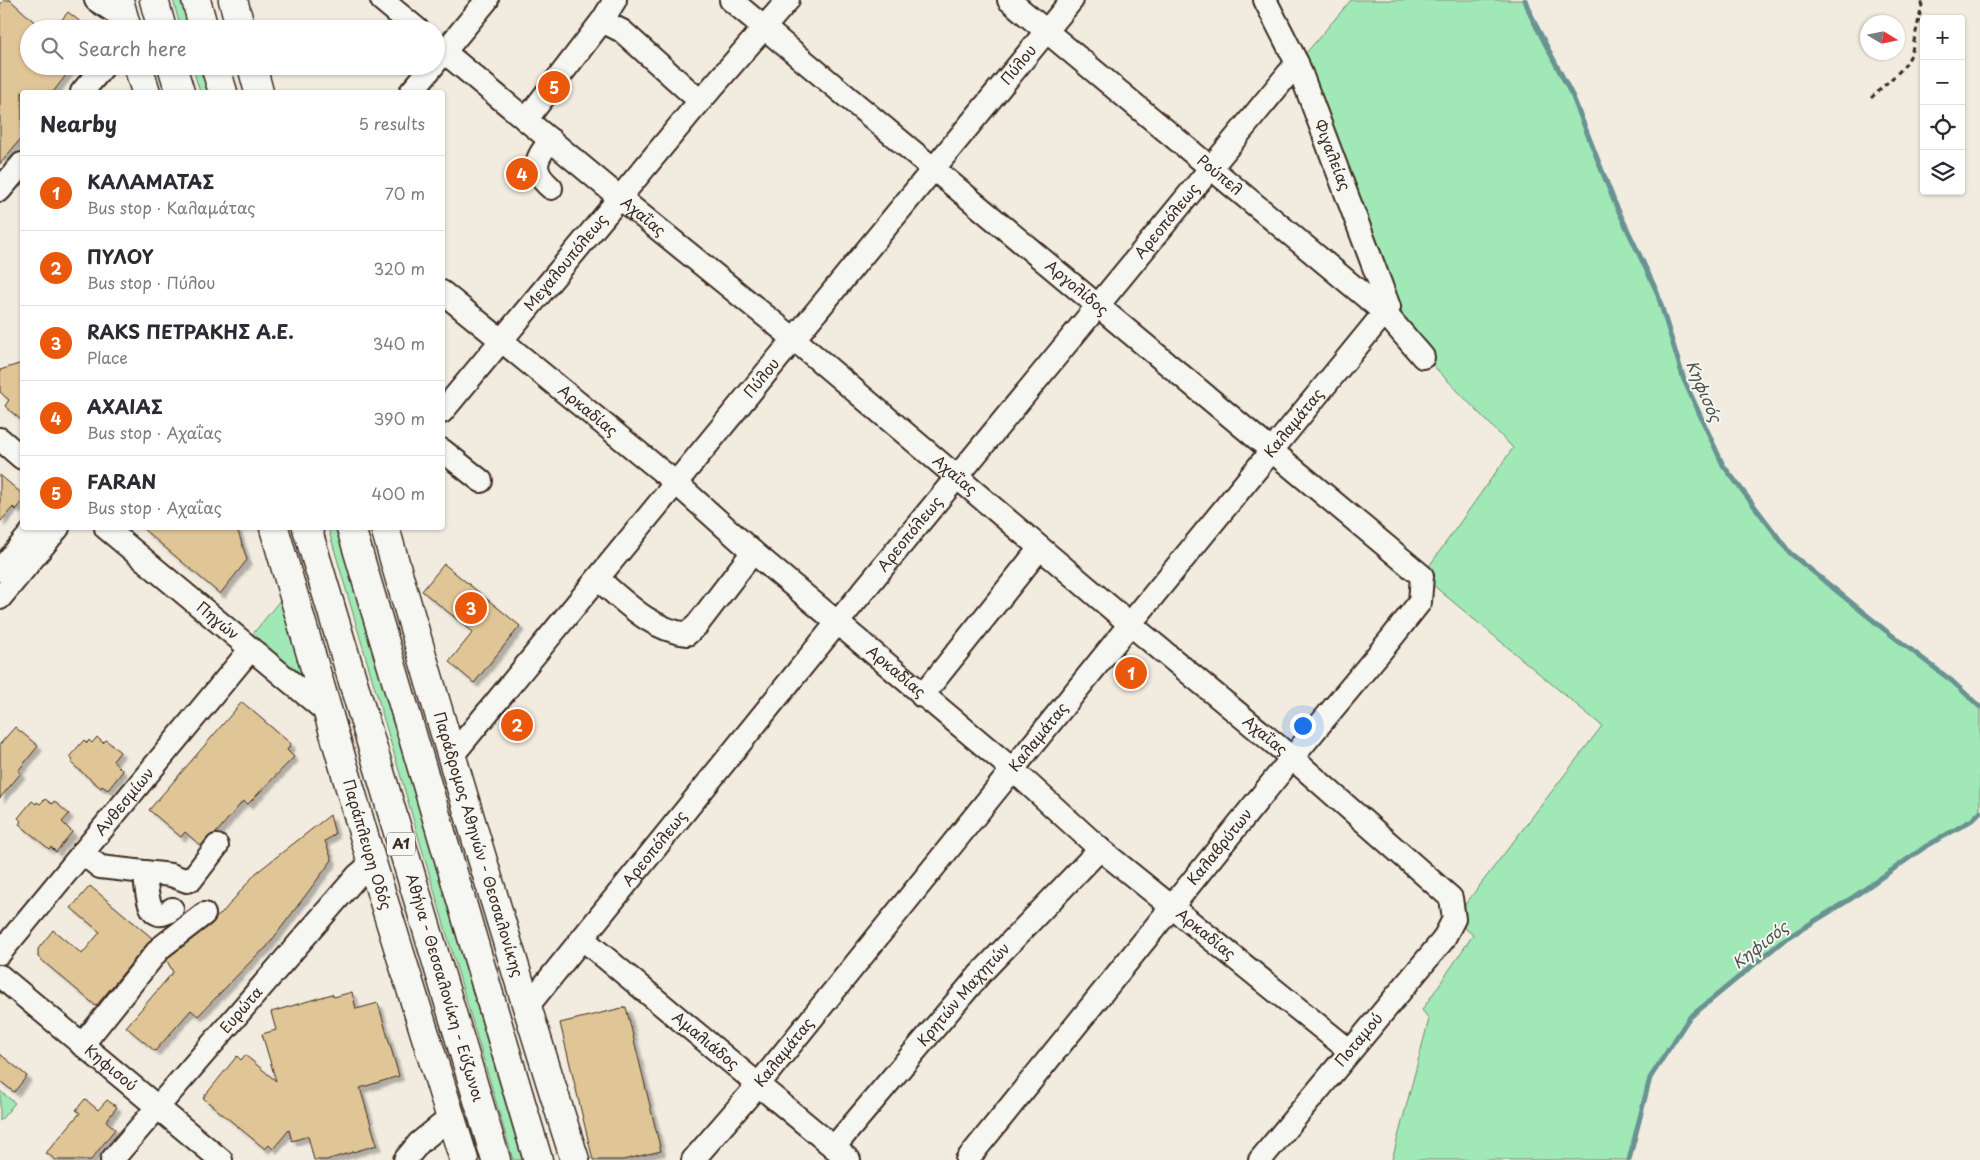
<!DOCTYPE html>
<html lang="en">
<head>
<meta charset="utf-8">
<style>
  :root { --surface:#fff; --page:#f2f2f3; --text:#2b2b33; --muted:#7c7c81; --line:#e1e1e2; --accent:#ea580c }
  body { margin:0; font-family:"Playpen Sans",sans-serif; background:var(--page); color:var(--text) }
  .controls { position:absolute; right:15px; top:15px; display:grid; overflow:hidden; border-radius:5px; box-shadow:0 1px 4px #0004 }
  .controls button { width:45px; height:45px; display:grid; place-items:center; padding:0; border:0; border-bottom:1px solid var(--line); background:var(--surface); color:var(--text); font:25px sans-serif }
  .compass { position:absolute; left:1860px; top:15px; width:45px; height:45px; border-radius:50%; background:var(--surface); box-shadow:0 1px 4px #0004; rotate:100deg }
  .you { position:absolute; left:1302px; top:725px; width:18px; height:18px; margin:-12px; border:4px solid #fff; border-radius:50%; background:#1a73e8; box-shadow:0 0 0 8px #1a73e833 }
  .badge { display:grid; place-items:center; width:32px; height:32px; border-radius:50%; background:var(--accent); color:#fff; font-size:16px; font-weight:700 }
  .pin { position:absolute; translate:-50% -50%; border:2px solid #fff; box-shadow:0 1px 5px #0006 }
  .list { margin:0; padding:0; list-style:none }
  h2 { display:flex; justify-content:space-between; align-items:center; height:65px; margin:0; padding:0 20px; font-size:21px }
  h2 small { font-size:16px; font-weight:400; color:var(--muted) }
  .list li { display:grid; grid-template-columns:32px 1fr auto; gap:15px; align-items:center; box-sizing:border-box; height:75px; padding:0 20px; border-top:1px solid var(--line) }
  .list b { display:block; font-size:19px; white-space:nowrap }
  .list p { margin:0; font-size:16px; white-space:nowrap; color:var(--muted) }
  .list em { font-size:16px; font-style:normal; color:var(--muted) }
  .icon { flex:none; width:28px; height:28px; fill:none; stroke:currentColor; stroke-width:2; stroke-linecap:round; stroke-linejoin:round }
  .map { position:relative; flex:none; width:1980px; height:1160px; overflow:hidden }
  .search { position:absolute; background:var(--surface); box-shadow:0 1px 4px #0004; left:20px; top:20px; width:425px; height:55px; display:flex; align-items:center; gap:12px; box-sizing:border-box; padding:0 18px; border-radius:28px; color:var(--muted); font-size:19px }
  .panel { position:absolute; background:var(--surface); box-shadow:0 1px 4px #0004; left:20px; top:90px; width:425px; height:440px; border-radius:5px }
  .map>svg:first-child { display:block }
  .green { fill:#a0e8b6; stroke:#6e896a }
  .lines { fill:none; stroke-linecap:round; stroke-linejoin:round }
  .stream { stroke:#699392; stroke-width:5 }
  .building { fill:#e0c696; stroke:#3b2a1e; filter:url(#shadow) }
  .minor-casing { stroke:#3b2a1e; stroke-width:26 }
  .major-casing { stroke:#3b2a1e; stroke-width:31 }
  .highway-casing { stroke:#3b2a1e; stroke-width:31 }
  .path { stroke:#3b2a1e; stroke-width:3; stroke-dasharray:5 4; stroke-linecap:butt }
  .minor { stroke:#f6f6f2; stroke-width:22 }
  .major { stroke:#f6f6f2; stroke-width:28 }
  .highway { stroke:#f6f6f2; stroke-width:28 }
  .labels { text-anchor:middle; stroke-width:4; stroke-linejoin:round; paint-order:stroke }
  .shield { fill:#f6f6f2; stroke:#73675e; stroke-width:1 }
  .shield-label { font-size:14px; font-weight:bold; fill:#3b2a1e }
  .street-label { font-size:15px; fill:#3b2a1e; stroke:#f6f6f2 }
  .water-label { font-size:16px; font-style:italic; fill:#4e564e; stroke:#f6f6f2 }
</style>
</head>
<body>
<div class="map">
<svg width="1980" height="1160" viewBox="0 0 1980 1160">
  <defs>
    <filter id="shadow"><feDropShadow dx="4.5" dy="4.5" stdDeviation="1" flood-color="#0004"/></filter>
  </defs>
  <rect width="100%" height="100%" fill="#f2ece0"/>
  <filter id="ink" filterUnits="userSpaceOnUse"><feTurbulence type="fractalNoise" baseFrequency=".02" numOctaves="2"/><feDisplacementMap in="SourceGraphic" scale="10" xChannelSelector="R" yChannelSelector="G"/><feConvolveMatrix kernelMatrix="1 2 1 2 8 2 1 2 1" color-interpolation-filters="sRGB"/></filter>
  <g filter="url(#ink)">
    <g class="green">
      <polygon points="173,0 182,0 190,29 181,29"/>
      <polygon points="1351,0 1525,0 1531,16 1573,97 1614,201 1657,292 1684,380 1723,465 1790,553 1885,630 1952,681 1980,707 1980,812 1972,820 1925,847 1852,898 1784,940 1689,1018 1650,1078 1629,1160 1392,1160 1429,1019 1422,1010 1473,935 1454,919 1602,726 1422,576 1513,448 1383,314 1301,59"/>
      <polygon points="192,66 201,66 209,92 200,92"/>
      <polygon points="328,528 336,528 522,1160 513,1160"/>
      <polygon points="281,599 304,677 252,635"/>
      <polygon points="0,1091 15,1103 0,1121"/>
    </g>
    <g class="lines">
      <g class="stream">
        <polyline points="1525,0 1531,16 1573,97 1614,201 1657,292 1684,380 1723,465 1790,553 1885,630 1952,681 1980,707"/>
        <polyline points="1629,1160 1650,1078 1689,1018 1784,940 1852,898 1925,847 1972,820 1980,812"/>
      </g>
    </g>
    <g class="building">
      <polygon points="4,0 10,0 42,29 29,29 29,66 73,66 53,92 22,92 22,137 0,164 0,5"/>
      <polygon points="68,12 89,29 54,29"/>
      <polygon points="22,363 22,421 5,406 9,400 0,392 0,370"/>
      <polygon points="0,475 22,494 22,502 16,510 13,507 0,522"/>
      <polygon points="142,528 237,528 247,560 220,594"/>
      <polygon points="444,564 520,626 474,683 449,662 473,632 422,591"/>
      <polygon points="242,702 291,744 287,750 294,757 248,804 243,801 216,833 207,838 201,846 185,832 181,837 149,810"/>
      <polygon points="15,727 38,746 18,771 21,773 0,798 0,744"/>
      <polygon points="97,737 103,743 106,740 120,752 113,761 123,771 108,790 102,786 101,788 71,763 73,760 69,757 84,740 87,743 89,740 92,743"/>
      <polygon points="45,799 52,804 54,801 69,814 62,822 72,832 56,852 51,847 49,849 19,824 21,821 18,818 32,801 36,804 37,802 40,804"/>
      <polygon points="330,815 335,834 325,841 332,860 266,948 256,956 198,1016 191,1010 155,1051 126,1027 173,972 167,961 169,957 212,924 217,917 222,913 256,873"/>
      <polygon points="90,886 152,938 96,1006 38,957 38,949 53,930 82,954 100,932 71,908"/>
      <polygon points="352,992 356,1009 378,1003 399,1076 360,1088 377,1145 326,1160 314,1160 308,1136 292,1141 289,1130 273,1149 269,1145 265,1149 203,1098 237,1056 241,1060 245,1055 276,1081 262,1034 276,1030 271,1012 332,994 334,997"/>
      <polygon points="626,1007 661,1151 623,1160 593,1160 560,1023"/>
      <polygon points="0,1054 27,1076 14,1092 0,1081"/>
      <polygon points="85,1099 98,1110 107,1100 117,1107 106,1121 115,1129 91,1160 56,1160 46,1153 80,1113 76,1110"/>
    </g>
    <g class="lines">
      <defs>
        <g id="minor">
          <polyline points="96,0 124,18"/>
          <polyline points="382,0 417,29"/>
          <path id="s1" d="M731,0L1422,576L1420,602L1390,640L1292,758L967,1160"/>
          <path id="s2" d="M1009,0L1384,312L1423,357"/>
          <polyline points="602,21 615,0"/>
          <path id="s3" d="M436,45L620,198L794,339L1130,624L1292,758L1451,898L1454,919L1443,940L1260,1160"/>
          <polyline points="436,62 487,0"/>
          <polyline points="82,92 104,66"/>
          <polyline points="411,92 433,66"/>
          <polyline points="526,120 602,21 622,31 691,93"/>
          <path d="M551,140C535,159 530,170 551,188"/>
          <polyline points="0,190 22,164"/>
          <path id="s4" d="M442,292L676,483L753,552L1013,770L1100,849L1350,1051"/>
          <path id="s5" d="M442,412L690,113L788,0"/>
          <polyline points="0,439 22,458"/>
          <polyline points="442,450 481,481"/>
          <path id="s6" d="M106,528L329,714"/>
          <polyline points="0,570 35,528"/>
          <path d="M598,579C624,601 651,630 687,634L697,625L753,552"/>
          <polyline points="0,598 58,528"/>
          <polyline points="922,696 1040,548"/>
          <path id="s7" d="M451,757L1072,0"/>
          <polyline points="82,853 100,867 171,875 187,881 191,880 217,846"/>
          <path d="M145,872C146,886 147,929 172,909"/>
          <path id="s8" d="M584,940L849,1160"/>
          <path id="s9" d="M0,953L250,650"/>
          <path id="s10" d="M0,976L221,1160"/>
          <path id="s11" d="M526,1008L837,623L1297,63"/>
          <polyline points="82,1045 160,948 204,914"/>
          <path id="s12" d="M834,1147L980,974L1100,849"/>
          <path id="s13" d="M112,1160L358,875L372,863"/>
          <polyline points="405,1160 419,1143 451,1117"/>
          <path id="s14" d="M693,1160L758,1085L1130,624L1389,307L1297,63L1265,0"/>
        </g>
        <g id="major">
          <polyline points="119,0 127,29"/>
          <polyline points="233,0 241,29"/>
          <polyline points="138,66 146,92"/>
          <polyline points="252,66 259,92"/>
          <path id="s15" d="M274,528L372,863L464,1160"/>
          <path id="s16" d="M385,528C446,739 508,950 575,1160"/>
        </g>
        <g id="highway">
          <polyline points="154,0 162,29"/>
          <polyline points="196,0 204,29"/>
          <polyline points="172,66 180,92"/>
          <polyline points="215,66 223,92"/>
          <path id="s17" d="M307,528L496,1160"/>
          <polyline points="351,528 538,1160"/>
        </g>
      </defs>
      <use href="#minor" class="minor-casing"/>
      <use href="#major" class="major-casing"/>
      <use href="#highway" class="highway-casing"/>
      <polyline class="path" points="1871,98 1903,68 1911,55 1923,0"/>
      <use href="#minor" class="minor"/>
      <use href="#major" class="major"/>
      <use href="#highway" class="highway"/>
    </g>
  </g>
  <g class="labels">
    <rect class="shield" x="387" y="832.5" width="28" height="23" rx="4"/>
    <g class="shield-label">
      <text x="401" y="849">Α1</text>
    </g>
    <g class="street-label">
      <text dy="5" stroke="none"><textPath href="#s7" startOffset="895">Πύλου</textPath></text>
      <text transform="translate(1332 155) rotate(69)" y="5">Φιγαλείας</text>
      <text dy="5" stroke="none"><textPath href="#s2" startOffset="274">Ρούπελ</textPath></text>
      <text dy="5" stroke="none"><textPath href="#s3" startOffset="269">Αχαΐας</textPath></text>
      <text dy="5" stroke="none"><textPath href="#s11" startOffset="1015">Αρεοπόλεως</textPath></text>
      <text dy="5" stroke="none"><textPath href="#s5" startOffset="194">Μεγαλουπόλεως</textPath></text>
      <text dy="5" stroke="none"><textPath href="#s1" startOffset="450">Αργολίδος</textPath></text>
      <text dy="5" stroke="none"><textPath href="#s7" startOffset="490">Πύλου</textPath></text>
      <text dy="5" stroke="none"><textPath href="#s4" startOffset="188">Αρκαδίας</textPath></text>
      <text dy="5" stroke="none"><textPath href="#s14" startOffset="951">Καλαμάτας</textPath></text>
      <text dy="5" stroke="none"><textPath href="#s3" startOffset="674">Αχαΐας</textPath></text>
      <text dy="5" stroke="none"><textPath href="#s11" startOffset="610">Αρεοπόλεως</textPath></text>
      <text dy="5" stroke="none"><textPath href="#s6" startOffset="145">Πηγών</textPath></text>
      <text dy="5" stroke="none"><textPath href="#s4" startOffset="592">Αρκαδίας</textPath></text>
      <text dy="5" stroke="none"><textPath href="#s3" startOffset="1079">Αχαΐας</textPath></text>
      <text dy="5" stroke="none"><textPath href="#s14" startOffset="546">Καλαμάτας</textPath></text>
      <text dy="5" stroke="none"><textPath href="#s9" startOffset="196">Ανθεσμίων</textPath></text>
      <text dy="5" stroke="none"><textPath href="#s15" startOffset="330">Παράπλευρη Οδός</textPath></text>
      <text dy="5" stroke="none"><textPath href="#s16" startOffset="330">Παράδρομος Αθηνών - Θεσσαλονίκης</textPath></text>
      <text transform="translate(1220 847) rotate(-51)" y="5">Καλαβρύτων</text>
      <text dy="5" stroke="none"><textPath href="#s11" startOffset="205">Αρεοπόλεως</textPath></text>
      <text dy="5" stroke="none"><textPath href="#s4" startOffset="998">Αρκαδίας</textPath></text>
      <text dy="5" stroke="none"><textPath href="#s17" startOffset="480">Αθήνα - Θεσσαλονίκη - Εύζωνοι</textPath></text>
      <text dy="5" stroke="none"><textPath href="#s12" startOffset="200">Κρητών Μαχητών</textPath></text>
      <text dy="5" stroke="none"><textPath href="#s13" startOffset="198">Ευρώτα</textPath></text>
      <text dy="5" stroke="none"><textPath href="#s8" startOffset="158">Αμαλιάδος</textPath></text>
      <text transform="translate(1359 1040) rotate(-50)" y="5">Ποταμού</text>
      <text dy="5" stroke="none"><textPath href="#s14" startOffset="141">Καλαμάτας</textPath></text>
      <text dy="5" stroke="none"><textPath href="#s10" startOffset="144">Κηφισού</textPath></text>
    </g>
    <g class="water-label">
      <text transform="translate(1704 391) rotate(67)" y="6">Κηφισός</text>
      <text transform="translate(1760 945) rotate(-38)" y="6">Κηφισός</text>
    </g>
  </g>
</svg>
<div class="controls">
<button>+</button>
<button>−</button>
<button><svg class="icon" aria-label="locate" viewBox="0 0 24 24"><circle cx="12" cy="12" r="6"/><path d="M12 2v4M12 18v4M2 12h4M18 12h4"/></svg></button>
<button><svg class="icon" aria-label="layers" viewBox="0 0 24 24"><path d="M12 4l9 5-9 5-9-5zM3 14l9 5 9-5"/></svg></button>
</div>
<svg class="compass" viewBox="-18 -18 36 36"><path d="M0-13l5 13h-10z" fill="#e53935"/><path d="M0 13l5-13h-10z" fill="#7c7c81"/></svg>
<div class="you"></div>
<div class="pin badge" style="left:1131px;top:673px">1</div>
<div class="pin badge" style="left:517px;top:725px">2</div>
<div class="pin badge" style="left:471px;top:608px">3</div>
<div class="pin badge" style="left:522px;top:174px">4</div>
<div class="pin badge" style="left:554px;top:87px">5</div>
<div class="search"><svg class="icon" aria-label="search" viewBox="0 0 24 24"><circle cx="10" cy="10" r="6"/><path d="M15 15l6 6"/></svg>Search here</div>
<section class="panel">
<h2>Nearby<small>5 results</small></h2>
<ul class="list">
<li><span class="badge">1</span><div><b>ΚΑΛΑΜΑΤΑΣ</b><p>Bus stop · Καλαμάτας</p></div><em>70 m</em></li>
<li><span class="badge">2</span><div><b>ΠΥΛΟΥ</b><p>Bus stop · Πύλου</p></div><em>320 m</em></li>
<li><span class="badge">3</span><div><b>RAKS ΠΕΤΡΑΚΗΣ Α.Ε.</b><p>Place</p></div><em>340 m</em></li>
<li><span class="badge">4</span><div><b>AXAΙΑΣ</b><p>Bus stop · Αχαΐας</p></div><em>390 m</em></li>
<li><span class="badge">5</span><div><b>FARAN</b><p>Bus stop · Αχαΐας</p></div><em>400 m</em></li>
</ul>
</section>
</div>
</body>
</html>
